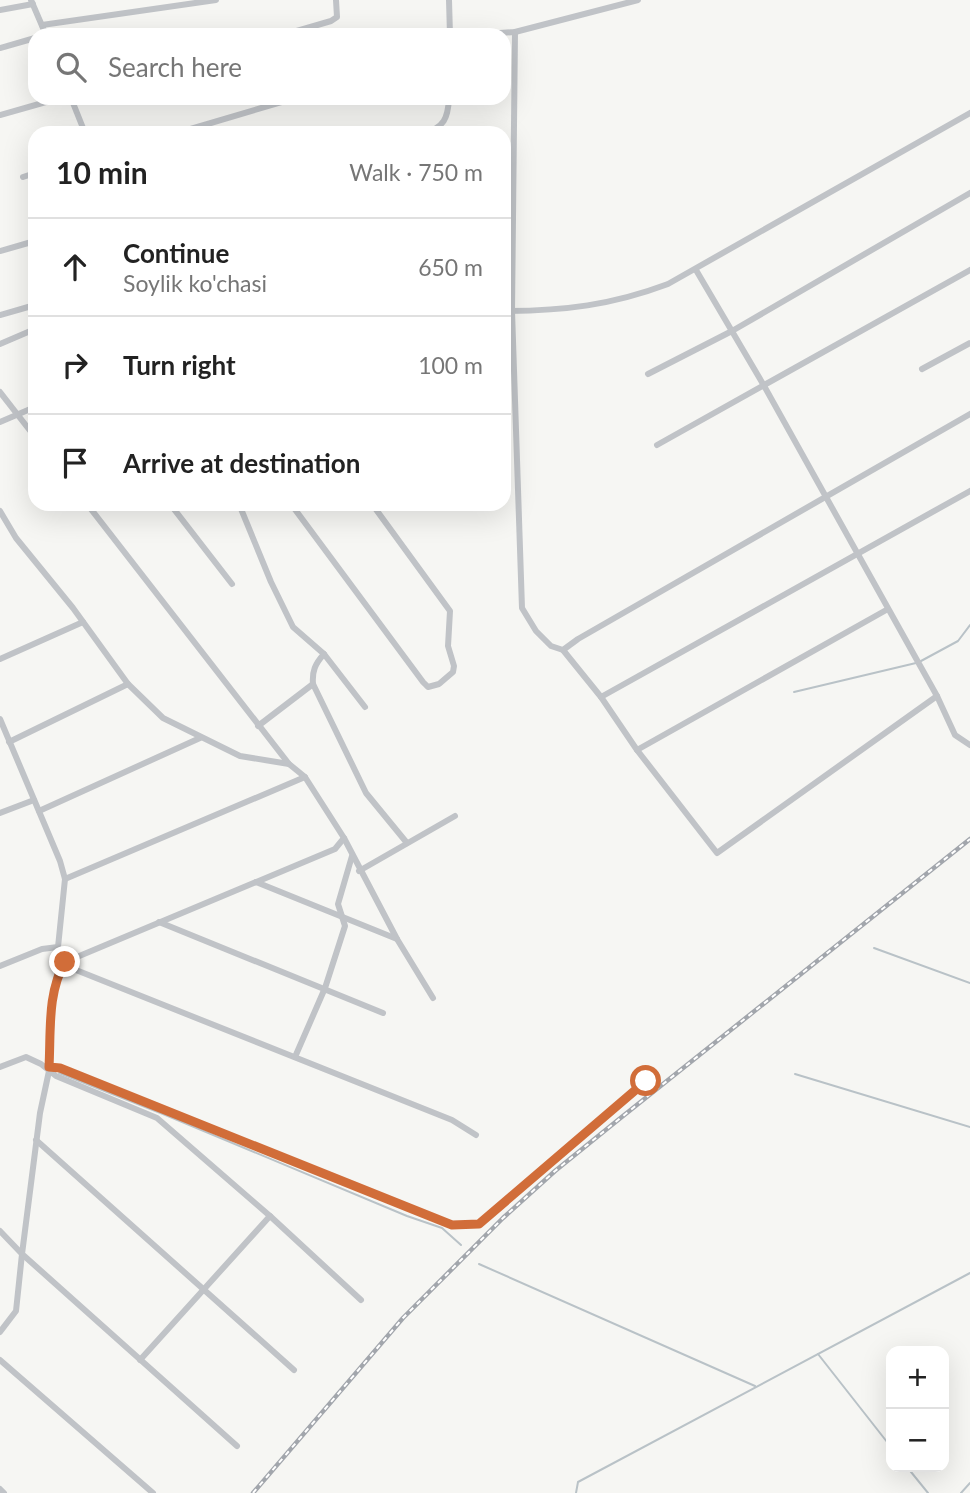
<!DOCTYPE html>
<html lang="en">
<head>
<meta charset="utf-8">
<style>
  :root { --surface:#fff; --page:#f6f6f6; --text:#222; --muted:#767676; --line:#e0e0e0 }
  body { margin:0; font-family:Lato,sans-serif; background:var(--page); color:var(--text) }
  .controls { position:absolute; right:21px; bottom:21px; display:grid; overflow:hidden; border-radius:14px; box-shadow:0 7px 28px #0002 }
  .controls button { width:63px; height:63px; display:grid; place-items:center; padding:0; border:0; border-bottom:2px solid var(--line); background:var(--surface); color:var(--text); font:35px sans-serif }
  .stop { position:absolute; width:21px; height:21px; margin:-16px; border:5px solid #d16d39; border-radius:50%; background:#fff }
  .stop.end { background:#d16d39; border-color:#fff; box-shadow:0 2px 7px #0008 }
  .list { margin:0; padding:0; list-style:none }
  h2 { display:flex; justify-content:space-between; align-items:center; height:91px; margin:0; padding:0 28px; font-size:30px }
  h2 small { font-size:23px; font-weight:400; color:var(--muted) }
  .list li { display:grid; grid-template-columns:46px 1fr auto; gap:21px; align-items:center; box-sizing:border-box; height:98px; padding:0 28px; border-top:2px solid var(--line) }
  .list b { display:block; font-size:26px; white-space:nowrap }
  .list p { margin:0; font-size:23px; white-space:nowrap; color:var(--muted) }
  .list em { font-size:23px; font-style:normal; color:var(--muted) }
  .icon { flex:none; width:38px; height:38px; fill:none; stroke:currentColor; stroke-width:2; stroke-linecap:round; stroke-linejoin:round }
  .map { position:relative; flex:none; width:970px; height:1493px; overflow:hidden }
  .search { position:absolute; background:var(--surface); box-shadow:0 7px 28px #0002; left:28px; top:28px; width:483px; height:77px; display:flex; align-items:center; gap:18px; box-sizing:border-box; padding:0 24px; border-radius:21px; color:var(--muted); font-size:26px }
  .panel { position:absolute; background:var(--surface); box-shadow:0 7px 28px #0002; left:28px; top:126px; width:483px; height:385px; border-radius:21px }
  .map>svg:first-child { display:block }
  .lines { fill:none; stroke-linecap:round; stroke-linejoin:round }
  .stream { stroke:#b9c2c7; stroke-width:2 }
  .street { stroke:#c0c3c7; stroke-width:6 }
  .rail-casing { stroke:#a2a6ac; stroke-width:4.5 }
  .rail { stroke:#fff; stroke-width:2; stroke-dasharray:5; stroke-linecap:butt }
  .route { stroke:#d16d39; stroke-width:9 }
</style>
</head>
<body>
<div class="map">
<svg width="970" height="1493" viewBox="0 0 970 1493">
  <rect width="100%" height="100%" fill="#f6f6f3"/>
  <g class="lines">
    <g class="stream">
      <polyline points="921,661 958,641 970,625"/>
      <polyline points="794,692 916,663"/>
      <polyline points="874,948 970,983"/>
      <polyline points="59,1073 163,1114 407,1216 442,1228 461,1245"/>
      <polyline points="795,1074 970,1127"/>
      <polyline points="479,1264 755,1386"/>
      <polyline points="818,1354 891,1447"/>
      <polyline points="907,1467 928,1493"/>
      <polyline points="576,1493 578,1482 970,1273"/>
      <polyline points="961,1493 970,1483"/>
    </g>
    <g class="street">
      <polyline points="31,0 46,35"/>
      <polyline points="449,0 450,35"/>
      <polyline points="0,10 33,4"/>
      <polyline points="42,25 216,0"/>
      <polyline points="515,32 512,311 522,608 536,631 551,646 563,650 578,639 970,414"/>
      <polyline points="283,35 331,21 337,17 336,0"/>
      <polyline points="472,35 515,32 638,0"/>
      <polyline points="0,48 35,38"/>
      <polyline points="71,98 85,133"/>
      <polyline points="0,115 60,98"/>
      <polyline points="177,133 295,98"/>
      <path d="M424,133C444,128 448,118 449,98"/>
      <polyline points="23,177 35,173"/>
      <polyline points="0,251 35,241"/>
      <polyline points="696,270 763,384 937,696 955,735 970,745"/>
      <path d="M504,311C564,311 612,305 668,284L970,113"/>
      <polyline points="0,315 35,305"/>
      <polyline points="0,344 35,329"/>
      <polyline points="922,369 970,343"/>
      <polyline points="648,374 732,331 970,193"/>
      <polyline points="0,392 35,437"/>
      <polyline points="0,422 35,407"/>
      <polyline points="657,445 970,270"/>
      <polyline points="87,504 289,764"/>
      <polyline points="170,504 232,584"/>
      <polyline points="239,504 271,582 293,627 324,654 365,707"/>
      <polyline points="291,504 423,682 428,687 439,684 453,672 454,666 448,646 450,611 372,504"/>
      <polyline points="0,511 16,538 73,608 128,684 163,718 240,756 289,764 305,777 344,838 397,939 433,998"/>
      <polyline points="563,650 601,697 637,750 717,853 937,696"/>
      <path d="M324,654C315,664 312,671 313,684L366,793L407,843"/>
      <polyline points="0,659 83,622"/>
      <polyline points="601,697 970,491"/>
      <polyline points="0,719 60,861 65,879 58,947 65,962 76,970 452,1120 476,1135"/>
      <polyline points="258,726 313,684"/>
      <polyline points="9,742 128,684"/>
      <polyline points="637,750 888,609"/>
      <polyline points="39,811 200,738"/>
      <polyline points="0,813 34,800"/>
      <polyline points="359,871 455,816"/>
      <polyline points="65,879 305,777"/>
      <polyline points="256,882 397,939"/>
      <polyline points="159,922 383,1013"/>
      <polyline points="0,966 42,949 58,947"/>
      <polyline points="295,1057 325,988 345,926 338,904 352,856"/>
      <polyline points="0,1067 26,1057 41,1064 56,1076 157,1118 270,1216 361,1300"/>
      <polyline points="49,1067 60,1068 452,1225 479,1224 646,1081"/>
      <polyline points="36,1140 294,1370"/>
      <polyline points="0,1231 22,1254 16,1311 0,1332"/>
      <polyline points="0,1360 153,1493"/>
      <polyline points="140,1360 270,1216"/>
      <polyline points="237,1446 22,1254 40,1113 49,1071 53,993 57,975 65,962 335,849 344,838"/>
      <polyline points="0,1489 4,1493"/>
    </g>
    <defs>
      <polyline id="rail" points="253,1493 403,1318 503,1218 555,1171 618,1120 970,839"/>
    </defs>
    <use href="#rail" class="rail-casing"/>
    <use href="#rail" class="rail"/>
  </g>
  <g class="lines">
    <path class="route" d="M65,962C47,993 51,1032 49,1067L60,1068L452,1225L479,1224L646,1081"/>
  </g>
</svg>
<div class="controls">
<button>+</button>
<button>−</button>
</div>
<div class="stop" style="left:646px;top:1081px"></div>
<div class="stop end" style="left:65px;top:962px"></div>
<div class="search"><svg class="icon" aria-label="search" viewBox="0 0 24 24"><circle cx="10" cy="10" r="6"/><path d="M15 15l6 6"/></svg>Search here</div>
<section class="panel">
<h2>10 min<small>Walk · 750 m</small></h2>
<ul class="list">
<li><svg class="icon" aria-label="ahead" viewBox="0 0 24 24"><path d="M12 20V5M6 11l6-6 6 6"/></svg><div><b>Continue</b><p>Soylik ko'chasi</p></div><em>650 m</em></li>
<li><svg class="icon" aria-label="right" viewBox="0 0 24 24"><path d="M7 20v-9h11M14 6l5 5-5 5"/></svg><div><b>Turn right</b></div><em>100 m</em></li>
<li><svg class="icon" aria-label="arrive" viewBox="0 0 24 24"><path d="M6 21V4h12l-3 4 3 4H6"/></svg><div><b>Arrive at destination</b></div></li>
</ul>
</section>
</div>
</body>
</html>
